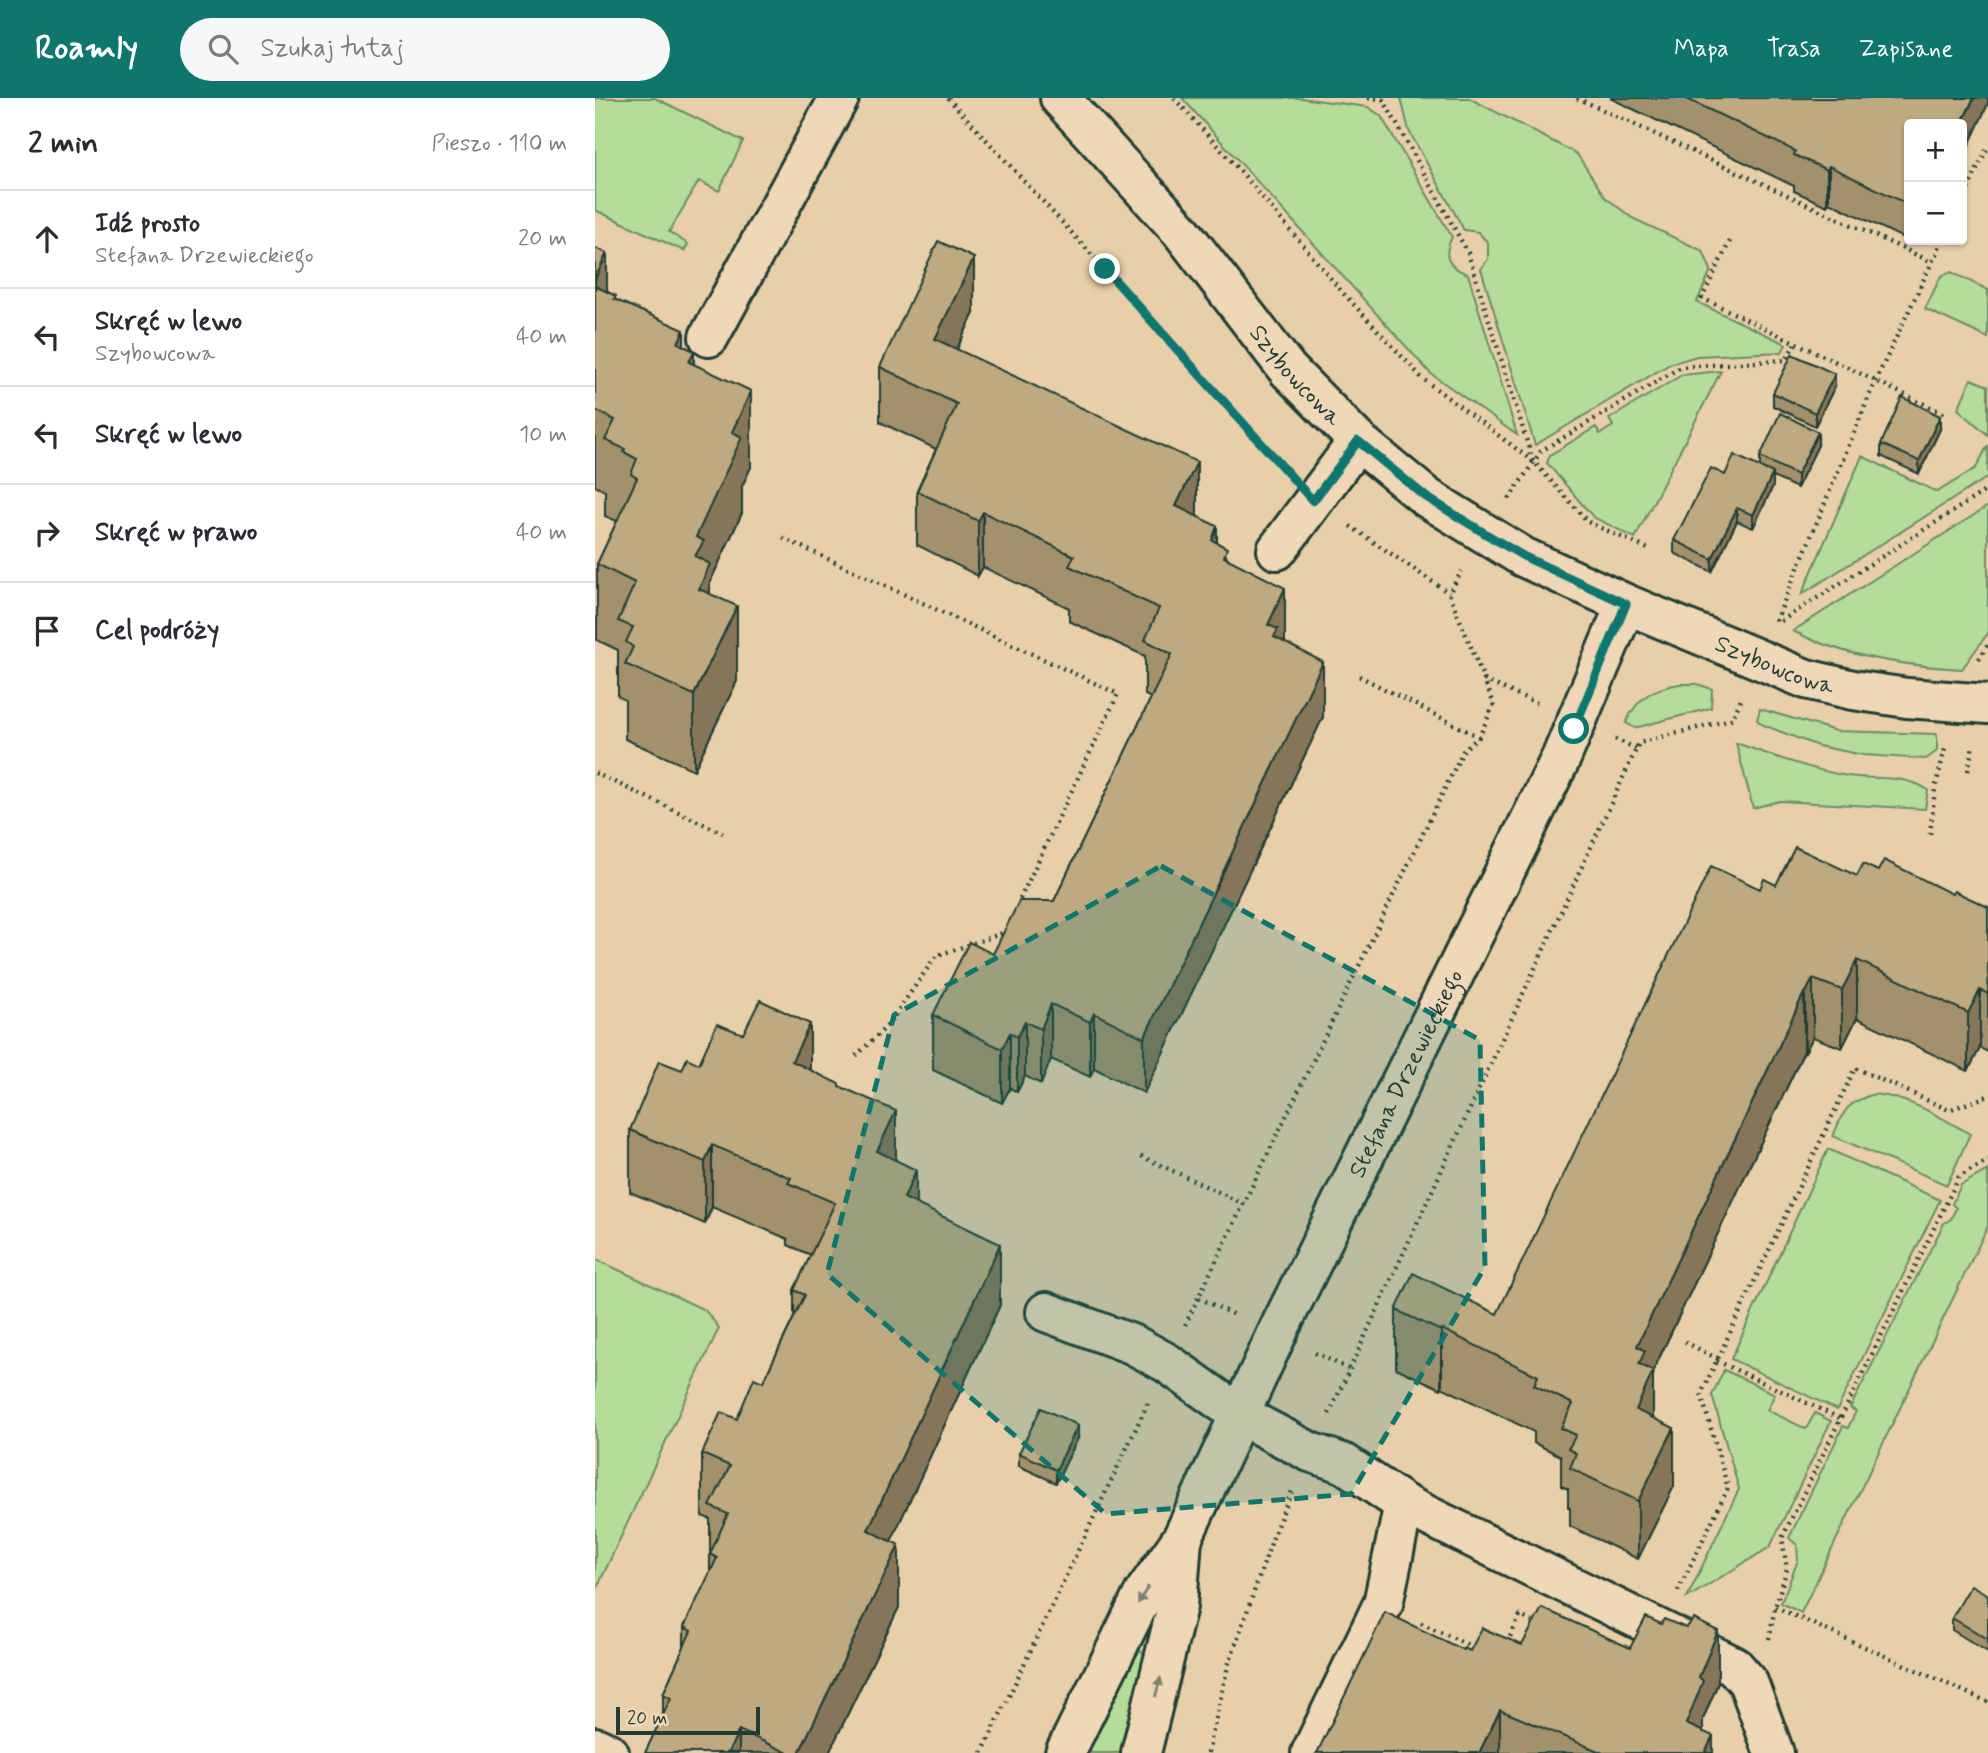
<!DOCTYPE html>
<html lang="pl">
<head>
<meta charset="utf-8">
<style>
  :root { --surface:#fff; --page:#f7f7f7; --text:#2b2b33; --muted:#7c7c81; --line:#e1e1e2; --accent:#0f766e }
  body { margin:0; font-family:Mynerve,sans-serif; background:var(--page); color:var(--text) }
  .controls { position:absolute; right:21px; top:21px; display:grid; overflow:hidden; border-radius:7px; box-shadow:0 2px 5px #0004 }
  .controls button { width:63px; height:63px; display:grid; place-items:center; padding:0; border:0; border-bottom:2px solid var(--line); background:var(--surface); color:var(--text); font:35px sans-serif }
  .scale { position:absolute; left:21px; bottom:18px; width:144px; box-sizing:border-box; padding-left:7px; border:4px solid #1f3d34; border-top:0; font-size:19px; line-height:24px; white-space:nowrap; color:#1f3d34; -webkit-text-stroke:5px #efd7b7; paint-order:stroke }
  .stop { position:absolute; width:21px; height:21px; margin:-16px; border:5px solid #0f766e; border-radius:50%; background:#fff }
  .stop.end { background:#0f766e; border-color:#fff; box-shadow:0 2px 7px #0008 }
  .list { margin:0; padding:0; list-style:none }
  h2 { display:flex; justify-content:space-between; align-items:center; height:91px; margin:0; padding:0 28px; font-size:30px }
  h2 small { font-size:23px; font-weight:400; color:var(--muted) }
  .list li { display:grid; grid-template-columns:46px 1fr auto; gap:21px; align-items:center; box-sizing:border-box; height:98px; padding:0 28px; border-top:2px solid var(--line) }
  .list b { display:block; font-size:26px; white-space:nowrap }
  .list p { margin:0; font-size:23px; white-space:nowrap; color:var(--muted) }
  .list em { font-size:23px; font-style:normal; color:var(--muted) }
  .icon { flex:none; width:38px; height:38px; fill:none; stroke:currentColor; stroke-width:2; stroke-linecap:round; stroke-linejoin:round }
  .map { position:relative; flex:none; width:1393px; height:1655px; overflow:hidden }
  header { display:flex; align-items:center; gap:42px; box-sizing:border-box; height:98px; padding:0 35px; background:var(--accent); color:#fff }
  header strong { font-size:33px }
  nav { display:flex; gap:38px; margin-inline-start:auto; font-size:24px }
  .search { width:490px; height:63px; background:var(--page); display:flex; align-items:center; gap:18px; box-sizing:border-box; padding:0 24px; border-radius:38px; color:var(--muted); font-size:26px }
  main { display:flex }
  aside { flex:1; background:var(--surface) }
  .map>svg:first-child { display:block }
  .green { fill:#b5dc98; stroke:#6a8c66; stroke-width:2 }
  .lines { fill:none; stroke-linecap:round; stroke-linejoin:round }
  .minor-casing { stroke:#1f3d34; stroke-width:44 }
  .path { stroke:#1f3d34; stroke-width:4.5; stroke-dasharray:2 5; stroke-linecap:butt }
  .minor { stroke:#efd7b7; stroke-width:38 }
  .wall { fill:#a3916e; stroke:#1f3d34; stroke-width:2 }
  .shaded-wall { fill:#85765a; stroke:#1f3d34; stroke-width:2 }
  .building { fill:#bea980; stroke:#1f3d34; stroke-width:2 }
  .oneway { fill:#7d826f }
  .route { stroke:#0f766e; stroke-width:9 }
  .marked { fill:#0f766e; fill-opacity:0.2; stroke:#0f766e; stroke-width:5; stroke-dasharray:14 9; stroke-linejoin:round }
  .labels { text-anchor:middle; stroke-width:7; stroke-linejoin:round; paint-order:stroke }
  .street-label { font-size:24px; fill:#1f3d34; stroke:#efd7b7 }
</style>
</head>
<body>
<header>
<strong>Roamly</strong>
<div class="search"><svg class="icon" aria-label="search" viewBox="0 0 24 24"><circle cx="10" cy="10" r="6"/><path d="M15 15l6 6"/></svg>Szukaj tutaj</div>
<nav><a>Mapa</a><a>Trasa</a><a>Zapisane</a></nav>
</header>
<main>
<aside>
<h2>2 min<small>Pieszo · 110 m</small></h2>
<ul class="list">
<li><svg class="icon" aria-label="ahead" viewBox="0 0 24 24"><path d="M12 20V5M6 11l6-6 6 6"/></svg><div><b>Idź prosto</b><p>Stefana Drzewieckiego</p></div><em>20 m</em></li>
<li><svg class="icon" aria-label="left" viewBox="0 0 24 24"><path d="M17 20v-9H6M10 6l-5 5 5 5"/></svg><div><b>Skręć w lewo</b><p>Szybowcowa</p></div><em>40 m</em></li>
<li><svg class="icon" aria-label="left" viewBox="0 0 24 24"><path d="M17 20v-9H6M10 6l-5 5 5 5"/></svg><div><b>Skręć w lewo</b></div><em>10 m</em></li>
<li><svg class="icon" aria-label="right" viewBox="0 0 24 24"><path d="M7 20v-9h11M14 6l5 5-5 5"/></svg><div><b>Skręć w prawo</b></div><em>40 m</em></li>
<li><svg class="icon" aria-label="arrive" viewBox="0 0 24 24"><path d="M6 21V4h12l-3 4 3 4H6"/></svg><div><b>Cel podróży</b></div></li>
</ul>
</aside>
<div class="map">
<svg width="1393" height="1655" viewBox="0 0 1393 1655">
  <rect width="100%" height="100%" fill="#e8cfaa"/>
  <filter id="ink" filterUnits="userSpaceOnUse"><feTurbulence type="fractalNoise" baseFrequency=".0143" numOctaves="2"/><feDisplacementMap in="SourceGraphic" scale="14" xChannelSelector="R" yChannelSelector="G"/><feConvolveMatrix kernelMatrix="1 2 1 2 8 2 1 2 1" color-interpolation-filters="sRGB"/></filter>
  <g filter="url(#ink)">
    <g class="green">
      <polygon points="0,0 60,0 148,43 124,93 104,83 74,134 93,146 89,153 0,112"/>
      <path d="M587,0H706L773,9L786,18L857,139C847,159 853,169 873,176L922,337L835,275Z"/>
      <polygon points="806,0 874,0 982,56 1010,99 1037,120 1108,153 1116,172 1102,204 1191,246 1187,254 1102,258 1075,266 940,347 886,171 893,161 893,145 883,134 869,132 814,33"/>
      <polygon points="1356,174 1393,192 1393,240 1330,211 1346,178"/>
      <polygon points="1126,273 1040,440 998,419 952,365 955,357 1001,329 1005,336 1018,328 1014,321 1087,277"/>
      <polygon points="1376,281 1393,288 1393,337 1363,311"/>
      <polygon points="1393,347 1393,379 1207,496 1267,358 1342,394 1381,370"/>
      <path d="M1393,408V535L1367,571C1311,568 1248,559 1198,533Z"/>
      <path d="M1084,586H1102L1117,591L1116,610L1040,630L1031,625C1042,599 1059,590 1084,586Z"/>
      <polygon points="1165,611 1241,633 1342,636 1342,653 1331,661 1268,657 1223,648 1168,627 1162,622"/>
      <path d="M1141,645C1176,657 1211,670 1247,677C1275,683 1309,675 1333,692L1330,711L1185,703L1158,710Z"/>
      <path d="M1279,996C1313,999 1345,1019 1375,1036L1352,1087L1238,1038C1249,1012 1251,1005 1279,996Z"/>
      <polygon points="1233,1051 1345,1102 1242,1312 1136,1261"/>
      <polygon points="1393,1072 1393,1128 1206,1515 1186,1505 1203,1462 1202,1447 1194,1440 1248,1328 1253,1330 1261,1313 1255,1310 1349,1125 1356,1121 1361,1110 1357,1106 1366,1087"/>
      <polygon points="0,1161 110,1212 124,1230 0,1494"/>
      <polygon points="1129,1272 1180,1296 1172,1312 1211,1331 1220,1315 1236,1323 1175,1449 1092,1500 1144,1391 1117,1297"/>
      <polygon points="545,1553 553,1558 529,1655 492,1655 539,1557"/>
    </g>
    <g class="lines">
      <defs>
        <g id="minor">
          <path id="s1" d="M465,0L586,133L693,272L763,343L831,399L928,459L1031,506L1211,581L1258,592L1312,600L1393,606"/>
          <polyline points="114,239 244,0"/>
          <polyline points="682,452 763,343"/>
          <polyline points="451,1214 539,1247 572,1265 645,1317 715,1354 750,1366 809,1406 788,1506 716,1655"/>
          <polyline points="809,1406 1139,1568 1153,1584 1179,1655"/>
          <polyline points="0,1649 14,1655"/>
          <path id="s2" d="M470,1655L549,1495L587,1441L687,1225L966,660L1031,506"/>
          <polyline points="546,1655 582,1508 587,1441"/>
        </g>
      </defs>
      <use href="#minor" class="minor-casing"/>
      <g class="path">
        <polyline points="353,0 510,171 688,370"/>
        <polyline points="579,0 647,75 748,195 828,281 939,364 993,424 1053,451"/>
        <polyline points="773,0 788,1"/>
        <polyline points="982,0 1337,164 1348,142"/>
        <polyline points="788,1 873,155 938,363"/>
        <polyline points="1367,104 1393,48"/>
        <polyline points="1135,143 1107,200 1350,316"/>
        <polyline points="914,401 946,353 1086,269 1191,262 1200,246"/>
        <polyline points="755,428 854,495"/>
        <polyline points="188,440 523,596 423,805"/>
        <polyline points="1181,523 1280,284 1337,164"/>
        <polyline points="1186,523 1393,391"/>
        <polyline points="1384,561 1393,547"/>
        <polyline points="764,578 884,639"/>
        <polyline points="889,582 942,605"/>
        <polyline points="1020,641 1042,651"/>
        <polyline points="1373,673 1378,647"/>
        <polyline points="0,675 128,735"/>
        <polyline points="1335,736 1340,691 1351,647"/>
        <polyline points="261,958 293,927 341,858 408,835 410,832"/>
        <polyline points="546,1058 649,1106"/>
        <polyline points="604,1200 641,1218"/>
        <polyline points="590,1227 869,651 884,639 899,606 854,495 867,473"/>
        <polyline points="1090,1244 1123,1261"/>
        <polyline points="720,1255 756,1272"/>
        <polyline points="1122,1263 1244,1320"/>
        <polyline points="734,1316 1044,645 1137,621 1146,602"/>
        <polyline points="1083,1493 1133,1390 1106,1296 1260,970 1354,1012 1393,998"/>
        <polyline points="1180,1509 1393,1604"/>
        <polyline points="826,1525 882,1551"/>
        <polyline points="1174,1541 1180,1509 1192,1471 1187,1440 1364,1079 1393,1062"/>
        <polyline points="912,1545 925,1518 944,1527"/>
        <polyline points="387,1655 553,1305"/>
        <polyline points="613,1655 633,1568 682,1428 697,1393"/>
      </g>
      <use href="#minor" class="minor"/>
    </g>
    <g class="wall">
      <polygon points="1015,0 1393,0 1367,26 1314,26 1312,142 1234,104 1232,108 1199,93 1199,88"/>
      <polygon points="0,150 12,193 21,202 89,248 156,369 147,388 147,415 115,484 115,496 142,583 99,672 30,641 30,602 23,598 23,552 2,542 2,466 22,423 10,418 10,393 0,388"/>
      <polygon points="379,215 362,251 602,418 622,444 690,544 728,619 549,995 499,970 495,979 456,961 446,986 430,978 422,994 415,990 407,1005 338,972 338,917 398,856 459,803 556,600 550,597 550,558 474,523 474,510 388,469 383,478 322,447 322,393 341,351 285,324 285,269"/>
      <polygon points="1240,288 1220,328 1178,308 1178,295"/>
      <polygon points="1345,331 1324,376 1286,358 1286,346"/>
      <polygon points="1223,347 1202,390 1178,379 1178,388 1158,430 1142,423 1117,474 1079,455 1079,442 1130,377 1165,369 1165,359"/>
      <polygon points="1283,773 1393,809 1393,954 1385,950 1373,973 1262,920 1247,950 1218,939 1210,954 1209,953 1058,1273 1058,1320 1079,1388 1043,1461 975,1428 975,1410 973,1409 973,1391 966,1388 966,1358 939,1345 939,1334 847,1289 846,1291 801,1270 801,1212 902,1216 1165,791 1181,787 1262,778"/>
      <polygon points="104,966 215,972 244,988 301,1062 321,1106 405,1207 296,1443 304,1509 234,1655 50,1655 68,1618 68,1596 89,1549 89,1529 115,1475 115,1421 107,1418 107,1356 142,1321 168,1284 199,1219 199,1192 216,1157 193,1147 193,1141 117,1109 110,1126 35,1094 35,1032 87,972"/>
      <polygon points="483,1340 461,1385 424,1368 424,1355"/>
      <polygon points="1393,1497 1393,1554 1357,1532 1357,1520"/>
      <polygon points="927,1547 1035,1550 1123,1585 1108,1621 1108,1634 1118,1655 722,1655 868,1552 875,1553"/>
    </g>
    <g class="shaded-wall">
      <polygon points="1379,0 1393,0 1393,6 1367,62 1367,26"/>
      <polygon points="1234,68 1234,104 1232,108 1232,72"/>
      <polygon points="1314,101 1314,137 1312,142 1312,106"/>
      <polygon points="12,155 12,231 0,257 0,181"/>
      <polygon points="379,160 379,215 340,296 340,241"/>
      <polygon points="89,232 89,308 83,245"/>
      <polygon points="99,253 99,329 94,264"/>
      <polygon points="1240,276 1240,288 1220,328 1220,315"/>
      <polygon points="156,293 156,369 147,388 147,415 115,484 115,542 100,534 101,439 137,334"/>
      <polygon points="1345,318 1345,331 1324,376 1324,363"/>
      <polygon points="1223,334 1223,347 1202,390 1202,377"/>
      <polygon points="602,364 602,419 581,408"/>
      <polygon points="1178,375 1178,388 1158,430 1158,417"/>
      <polygon points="1142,410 1142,423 1117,474 1117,461"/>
      <polygon points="388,414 388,469 383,478 383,423"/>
      <polygon points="622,428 622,483 617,442"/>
      <polygon points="690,490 690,544 683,560 673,527"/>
      <polygon points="142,508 142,583 99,672 99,597"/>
      <polygon points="728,564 728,619 549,995 549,940"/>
      <polygon points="1262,862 1262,920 1247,950 1247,892"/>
      <polygon points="1218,881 1218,939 1210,954 1210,896"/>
      <polygon points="1385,892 1385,950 1373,973 1373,915"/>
      <polygon points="1209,895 1209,953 1058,1273 1058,1331 1041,1312 1042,1248"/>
      <polygon points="456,906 456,961 446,986 446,931"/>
      <polygon points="499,915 499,970 495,979 495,924"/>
      <polygon points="430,924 430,978 422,994 422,939"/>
      <polygon points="215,926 215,988 197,963"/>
      <polygon points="415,935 415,990 407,1005 407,951"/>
      <polygon points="301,1013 301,1075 282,1053"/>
      <polygon points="117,1047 117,1109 110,1126 110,1064"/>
      <polygon points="321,1072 321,1133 309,1100"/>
      <polygon points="405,1146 405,1207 273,1493 273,1432"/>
      <polygon points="847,1231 847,1289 846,1291 846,1233"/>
      <polygon points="483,1327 483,1340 461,1385 461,1372"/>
      <polygon points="1079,1330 1079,1388 1043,1461 1043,1403"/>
      <polygon points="304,1447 304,1509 234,1655 204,1655"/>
      <polygon points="1123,1533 1123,1585 1108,1621 1108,1634 1091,1626 1104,1579"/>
      <polygon points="905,1612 905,1655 884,1655"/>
      <polygon points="144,1632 144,1655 133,1655"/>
      <polygon points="1118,1638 1118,1655 1110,1655"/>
    </g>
    <g class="building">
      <polygon points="1090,0 1379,0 1366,26 1314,26 1314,101 1312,106 1234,68 1232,72 1199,57 1200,53"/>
      <polygon points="343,143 379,160 340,241 602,364 581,408 622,428 617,442 632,450 629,459 690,490 673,527 683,531 679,539 728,564 549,940 499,915 495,924 456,906 446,931 430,924 422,939 415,935 407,951 338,917 374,844 398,856 424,803 459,803 577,556 550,542 564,510 474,468 479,458 388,414 383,423 322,393 362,306 285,269"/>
      <polygon points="0,150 12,155 0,181"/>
      <polygon points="0,188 21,198 19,201 89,232 83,245 99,253 94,264 156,293 137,334 147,339 101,439 109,443 100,458 115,466 104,491 142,508 99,597 30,566 38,549 31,544 38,529 23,523 40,485 2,466 42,380 36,376 42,361 29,354 30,351 10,342 20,322 0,312"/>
      <polygon points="1197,256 1240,276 1220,315 1178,295"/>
      <polygon points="1307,299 1345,318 1324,363 1286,346"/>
      <polygon points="1185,315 1223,334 1202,377 1165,359"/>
      <polygon points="1139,357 1178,375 1158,417 1142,410 1117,461 1079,442 1116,370 1130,377"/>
      <polygon points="1200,749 1262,778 1268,766 1283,773 1289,762 1357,796 1359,793 1393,809 1393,896 1385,892 1373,915 1262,862 1247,892 1218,881 1210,896 1209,895 1042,1248 1050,1253 1044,1266 1058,1273 1041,1312 1079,1330 1043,1403 975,1370 981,1355 973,1351 981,1337 966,1330 978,1306 939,1287 943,1278 847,1231 846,1233 801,1212 818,1175 902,1216 1116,768 1165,791 1169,781 1181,787"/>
      <polygon points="165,902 215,926 197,963 244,986 244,988 301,1013 282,1053 321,1072 309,1100 405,1146 273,1432 304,1447 204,1655 193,1655 144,1632 133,1655 50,1655 76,1600 68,1596 96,1533 89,1529 122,1460 115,1456 133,1416 115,1408 135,1368 107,1356 126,1314 142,1321 159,1280 168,1284 210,1197 199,1192 240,1105 193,1085 196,1080 117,1047 110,1064 35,1032 64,963 87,972 92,960 104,966 122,926 148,936"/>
      <polygon points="446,1310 483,1327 461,1372 424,1355"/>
      <polygon points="1376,1487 1393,1497 1393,1541 1357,1520"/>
      <polygon points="947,1510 1035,1550 1051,1519 1066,1526 1069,1521 1091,1530 1099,1521 1123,1533 1104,1579 1108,1583 1091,1626 1118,1638 1110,1655 1008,1655 905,1612 884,1655 722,1655 790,1514 868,1552 869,1550 875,1553 887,1530 927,1547"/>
    </g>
    <defs><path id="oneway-solid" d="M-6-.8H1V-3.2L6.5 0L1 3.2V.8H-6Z" transform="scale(1.75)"/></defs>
    <g class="oneway">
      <use href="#oneway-solid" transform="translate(548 1497) rotate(120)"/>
      <use href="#oneway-solid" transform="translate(563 1589) rotate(-75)"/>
    </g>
  </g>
  <g class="lines" filter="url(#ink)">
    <polyline class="route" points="510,171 718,403 763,343 831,399 891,436 928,458 1031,506 979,631"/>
  </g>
  <path class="marked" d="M566,768L885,942L890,1169L756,1396L511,1416L232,1176L299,917Z"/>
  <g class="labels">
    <g class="street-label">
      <text dy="8" stroke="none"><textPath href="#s1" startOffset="364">Szybowcowa</textPath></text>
      <text dy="8" stroke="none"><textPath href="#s1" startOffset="931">Szybowcowa</textPath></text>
      <text dy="8" stroke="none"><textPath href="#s2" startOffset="761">Stefana Drzewieckiego</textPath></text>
    </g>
  </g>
</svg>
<div class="controls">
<button>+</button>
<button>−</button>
</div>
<div class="scale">20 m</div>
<div class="stop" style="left:979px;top:631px"></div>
<div class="stop end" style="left:510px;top:171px"></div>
</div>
</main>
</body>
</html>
